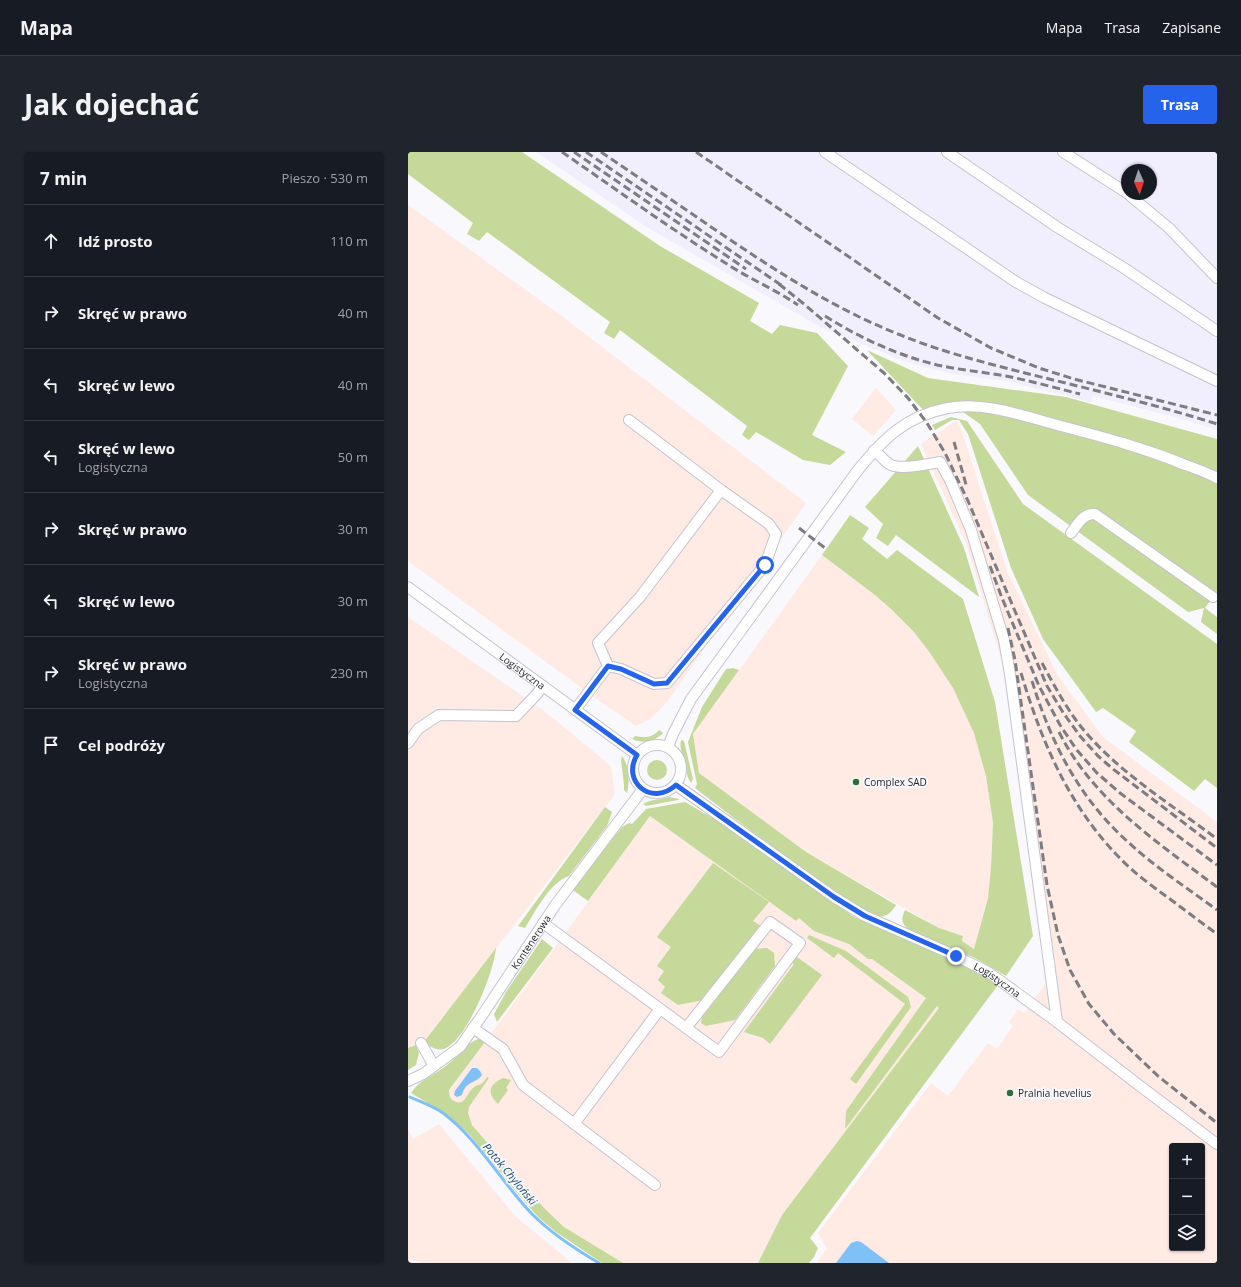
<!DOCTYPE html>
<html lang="pl">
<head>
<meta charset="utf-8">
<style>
  :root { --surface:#171b24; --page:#20242c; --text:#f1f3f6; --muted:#9ea1a6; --line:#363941; --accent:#2563eb }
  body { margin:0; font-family:"Open Sans",sans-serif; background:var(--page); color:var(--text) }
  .controls { position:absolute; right:12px; bottom:12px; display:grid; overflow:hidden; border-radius:4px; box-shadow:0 1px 3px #0004 }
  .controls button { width:36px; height:36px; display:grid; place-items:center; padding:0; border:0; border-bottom:1px solid var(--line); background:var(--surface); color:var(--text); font:20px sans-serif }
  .compass { position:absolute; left:713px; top:12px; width:36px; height:36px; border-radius:50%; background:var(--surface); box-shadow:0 1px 3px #0004; rotate:177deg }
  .stop { position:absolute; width:12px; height:12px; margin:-9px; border:3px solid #2563eb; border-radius:50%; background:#fff }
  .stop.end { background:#2563eb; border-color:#fff; box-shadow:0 1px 4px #0008 }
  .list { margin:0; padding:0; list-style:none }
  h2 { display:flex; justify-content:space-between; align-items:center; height:52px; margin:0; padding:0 16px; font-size:17px }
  h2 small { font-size:13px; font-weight:400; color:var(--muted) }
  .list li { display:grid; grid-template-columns:26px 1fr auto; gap:12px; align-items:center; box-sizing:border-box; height:72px; padding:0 16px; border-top:1px solid var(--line) }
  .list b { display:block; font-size:15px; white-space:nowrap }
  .list p { margin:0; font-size:13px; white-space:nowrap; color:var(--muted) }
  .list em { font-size:13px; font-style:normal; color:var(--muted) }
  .icon { flex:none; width:22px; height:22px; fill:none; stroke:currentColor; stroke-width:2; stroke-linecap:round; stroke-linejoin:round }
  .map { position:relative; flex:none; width:809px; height:1111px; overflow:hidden; border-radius:4px }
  header { display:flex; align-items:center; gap:24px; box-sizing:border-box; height:56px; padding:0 20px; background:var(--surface); border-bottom:1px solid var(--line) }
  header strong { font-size:19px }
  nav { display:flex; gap:22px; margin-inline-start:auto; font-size:14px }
  .intro { display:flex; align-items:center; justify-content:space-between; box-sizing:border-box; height:96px; padding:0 24px }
  h1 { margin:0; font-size:28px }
  .button { padding:10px 18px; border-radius:4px; background:var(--accent); color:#fff; font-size:14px; font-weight:700 }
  main { display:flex; gap:24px; padding:0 24px }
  aside { flex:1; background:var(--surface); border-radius:4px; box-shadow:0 1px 3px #0004 }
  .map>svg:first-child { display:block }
  .industrial { fill:#ffeae4; fill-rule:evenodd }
  .built { fill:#f1effe; fill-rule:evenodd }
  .green { fill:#c5d99b }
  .water { fill:#7fc1f7 }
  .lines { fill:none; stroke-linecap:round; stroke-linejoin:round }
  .stream { stroke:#7fc1f7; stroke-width:3 }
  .minor-casing { stroke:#c5c3cf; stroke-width:12 }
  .minor { stroke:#fff; stroke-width:10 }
  .rail { stroke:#7d7c81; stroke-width:3; stroke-dasharray:8 4; stroke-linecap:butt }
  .route { stroke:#2563eb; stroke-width:5 }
  .poi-dot { fill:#2a6e39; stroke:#f9f8fd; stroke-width:1.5 }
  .labels { text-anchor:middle; stroke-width:4; stroke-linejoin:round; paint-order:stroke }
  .street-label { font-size:10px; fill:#242328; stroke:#f9f8fd }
  .poi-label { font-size:10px; fill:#242328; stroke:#f9f8fd; text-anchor:start }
  .water-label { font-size:11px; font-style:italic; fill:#18486c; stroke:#f9f8fd }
</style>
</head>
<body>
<header>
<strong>Mapa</strong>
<nav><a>Mapa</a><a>Trasa</a><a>Zapisane</a></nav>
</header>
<div class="intro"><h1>Jak dojechać</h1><a class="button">Trasa</a></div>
<main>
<aside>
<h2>7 min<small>Pieszo · 530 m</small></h2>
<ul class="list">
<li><svg class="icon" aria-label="ahead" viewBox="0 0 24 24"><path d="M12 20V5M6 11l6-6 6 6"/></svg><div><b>Idź prosto</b></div><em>110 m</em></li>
<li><svg class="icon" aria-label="right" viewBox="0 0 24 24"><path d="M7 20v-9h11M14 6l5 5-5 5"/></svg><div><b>Skręć w prawo</b></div><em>40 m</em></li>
<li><svg class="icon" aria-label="left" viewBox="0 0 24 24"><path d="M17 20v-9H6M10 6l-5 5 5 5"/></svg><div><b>Skręć w lewo</b></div><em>40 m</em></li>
<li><svg class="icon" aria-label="left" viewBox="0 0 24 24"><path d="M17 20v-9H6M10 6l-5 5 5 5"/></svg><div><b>Skręć w lewo</b><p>Logistyczna</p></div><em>50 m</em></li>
<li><svg class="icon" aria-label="right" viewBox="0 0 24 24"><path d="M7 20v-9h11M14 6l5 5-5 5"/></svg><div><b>Skręć w prawo</b></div><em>30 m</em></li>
<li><svg class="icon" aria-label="left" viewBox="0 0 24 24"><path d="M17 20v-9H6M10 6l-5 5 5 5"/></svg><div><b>Skręć w lewo</b></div><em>30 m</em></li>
<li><svg class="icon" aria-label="right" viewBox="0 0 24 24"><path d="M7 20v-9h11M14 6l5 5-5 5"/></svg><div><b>Skręć w prawo</b><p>Logistyczna</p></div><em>230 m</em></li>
<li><svg class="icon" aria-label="arrive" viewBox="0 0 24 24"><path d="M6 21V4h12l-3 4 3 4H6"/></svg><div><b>Cel podróży</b></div></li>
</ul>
</aside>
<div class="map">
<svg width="809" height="1111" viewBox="0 0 809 1111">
  <rect width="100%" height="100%" fill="#f9f8fd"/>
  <g class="industrial">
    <polygon points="0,53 151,162 398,351 259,550 242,567 228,574 197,553 0,409"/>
    <polygon points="468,236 488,258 465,284 444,267"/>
    <path d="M549,268L554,280L599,419L650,524L695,585L809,670V1111H408L419,1097L410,1081L523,931L540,944L580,891L589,897L605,874L601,870L610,857L616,861L639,829L594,510L559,394L513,292ZM764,994H794V1096H764Z"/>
    <polygon points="414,403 467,443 482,456 506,480 522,501 545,536 567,583 578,624 585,671 583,716 580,746 566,797 554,789 555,784 531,776 398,700 291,621 285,582"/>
    <polygon points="0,465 135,558 203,614 207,642 16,890 0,896"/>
    <polygon points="242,664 388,769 402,753 464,807 532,856 461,952 374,1063 350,1111 214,1111 156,1075 136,1056 38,943 158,780"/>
    <polygon points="31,972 107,1064 164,1111 13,1111 0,1107 0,977 5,987"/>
  </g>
  <path class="built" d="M128,0H809V278L778,268L685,244L683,250L599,229L551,223L523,217L499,210L414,176L240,76ZM719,18H743V42H719Z"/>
  <g class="green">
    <polygon points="0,0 114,0 252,94 351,151 342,169 364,182 372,173 409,181 440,214 404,283 438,300 422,313 395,308 348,280 341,288 334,283 339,274 212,178 206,187 196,181 202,170 79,80 71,89 59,82 65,71 0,22"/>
    <polygon points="459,198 520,226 658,245 809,287 809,439 797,456 809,465 809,482 793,470 796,456 780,460 620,343 572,272 545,253 517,260"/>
    <polygon points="543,265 559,269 615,352 809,492 809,636 797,627 786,639 721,590 728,579 695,556 688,560 635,487 603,416 560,282 551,268 544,268 527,278 524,273"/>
    <polygon points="510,294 556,396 571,445 488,383 480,394 468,386 475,372 457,355"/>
    <path d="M442,363L461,376L454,387L479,407L489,398L555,447L587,550L625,784L598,824L565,805L503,780C494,772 492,769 497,758L531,776L555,784L554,789L566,797L580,746L583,716L585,671L578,624L566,581L545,536L522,501L506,480L482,456L467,443L414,403Z"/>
    <path d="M325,516L331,518L285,582L291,621L398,700L488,753C484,760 478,766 469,764C454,762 425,739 412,729C370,699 328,668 287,636L289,632L280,590L294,555L318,517Z"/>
    <path d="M251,578L255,581C246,590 236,592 224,587L227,584C236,586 245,586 251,578Z"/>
    <path d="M273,588L276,589L285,627L283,631C278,624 279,618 277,610C275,602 271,597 273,588Z"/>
    <path d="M214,604C221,613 222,630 219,641L216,638V633L213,608Z"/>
    <circle cx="249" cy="618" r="10"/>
    <path d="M261,645L271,647L270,648L238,654L235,652C243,647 251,648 261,645Z"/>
    <polygon points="277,650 325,678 446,765 492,785 561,814 590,833 402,1086 410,1096 406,1105 401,1111 350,1111 374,1063 531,856 529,854 437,977 438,959 518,846 464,807 460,807 441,792 406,779 391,766 388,769 242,664 180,749 166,739 166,735 214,675 221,671 224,672 238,657"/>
    <path d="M197,655L204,660L199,674L161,724C142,730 127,760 117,776L110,774Z"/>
    <polygon points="305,711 361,750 345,769 353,774 300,847 270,853 253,841 257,835 250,828 256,819 249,814 263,795 249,785"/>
    <polygon points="401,783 438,799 500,845 503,855 448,932 442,927 497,852 430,801 426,806 399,786"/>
    <polygon points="134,787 145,796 89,870 86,862 98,840"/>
    <path d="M88,796C86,820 60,885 38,896C31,900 21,895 16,890Z"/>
    <polygon points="359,796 366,801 367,814 327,868 298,874 293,871 294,865 345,797"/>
    <polygon points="386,803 414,823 362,892 355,886 336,880 386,812 382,810"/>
    <path d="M70,887L77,890L41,938C41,943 42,947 46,949C57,955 58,942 65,936C71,931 73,935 79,925L81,926L61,955L60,961L64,973L136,1056L156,1075L215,1111H194L148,1080L130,1065L110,1042L61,982L41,964L3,941C11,928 27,923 39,913C50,905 57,892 70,887Z"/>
    <polygon points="8,893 11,901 8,913 0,918 0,896"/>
    <path d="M95,926L103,928L98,936L100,938L90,952C79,941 80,933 95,926Z"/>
  </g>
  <g class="water">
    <path d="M64,916H69L72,919L74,923C68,932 58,928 54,943L49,945L46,943L47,939Z"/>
    <polygon points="449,1089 453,1090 481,1111 428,1111 443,1091"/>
  </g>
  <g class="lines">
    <path class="stream" d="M2,945C13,950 25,954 35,961C71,988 93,1030 124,1062C143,1081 167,1097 191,1111"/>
    <defs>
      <g id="minor">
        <polyline points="417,0 608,130 637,146 809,229"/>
        <polyline points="539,0 649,75 716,116 809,179"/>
        <polyline points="655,0 719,41"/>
        <polyline points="720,42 761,76 809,126"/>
        <path d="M466,298C471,302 477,310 483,313C494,318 520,312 532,310L542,328L563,378L596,488L602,522L649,870"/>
        <path d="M663,381C670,372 675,361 687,362L805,445"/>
        <path id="s1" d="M0,435L229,603"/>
        <polyline points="200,514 190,491 232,445 313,338"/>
        <polyline points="167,558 200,514 213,517 246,532 259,531 357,413 368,382 361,372 313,338 221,268"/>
        <polyline points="0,591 10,577 31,563 108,564 128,543 135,534"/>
        <circle cx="249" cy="617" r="24"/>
        <path d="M260,595L265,582L283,547L450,318C476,286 498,264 540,256C578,249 618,265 653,274C695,285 736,296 775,312C786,316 798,320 809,326"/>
        <path id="s2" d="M268,633L426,745L457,764L548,804L580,820L649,870L732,934L809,992"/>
        <polyline points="135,771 311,900 392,791 362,770 278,876"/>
        <polyline points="65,876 95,897 115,933 247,1033"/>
        <polyline points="13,891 26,914"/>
        <path id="s3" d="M0,929L15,922L52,895L73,865L148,752L235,637"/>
        <polyline points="166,972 252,857"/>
      </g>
    </defs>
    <use href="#minor" class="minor-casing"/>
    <use href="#minor" class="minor"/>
    <g class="rail">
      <path d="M154,0C209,38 263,77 319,112C342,127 368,138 390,153"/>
      <polyline points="166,0 338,117"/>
      <polyline points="178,0 376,135"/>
      <path d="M193,0C230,25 267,50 303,75C364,116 422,155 490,182C531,199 574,210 617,221C681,237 746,252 809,272"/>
      <polyline points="288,0 530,166 583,196 631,216 666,227 809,263"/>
      <polyline points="371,132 396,152 476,221 500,246 519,271 537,301 560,349 639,534 656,562 672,584 690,604 705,617 809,696"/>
      <path d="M417,164C452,186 489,203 529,213C552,218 575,220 598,224C623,229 648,236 672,242"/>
      <polyline points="546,290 559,336"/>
      <polyline points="391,376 417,396"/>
      <polyline points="582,414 594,446 631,534 652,573 668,597 689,621 712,641 809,713"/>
      <polyline points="600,476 607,508 639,733 650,783 662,818 681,852 706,882 750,924 809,971"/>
      <path d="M634,511C646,533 658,556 674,576C711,621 763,652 809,687"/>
      <path d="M613,521C635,595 665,663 722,716C732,725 744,734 755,742C773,755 791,769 809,782"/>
      <path d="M624,529C643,591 671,646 720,690C747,715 779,736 809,758"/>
      <path d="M651,580C685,648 750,691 809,735"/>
    </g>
  </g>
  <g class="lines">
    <path class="route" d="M357,413L259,531L246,532L213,517L200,514L167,558L229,603C213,630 244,655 268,633L426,745L457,764L548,804"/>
  </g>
  <g class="poi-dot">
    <circle cx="448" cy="630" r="4"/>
    <circle cx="602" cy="941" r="4"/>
  </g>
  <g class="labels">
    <g class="street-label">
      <text dy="4" stroke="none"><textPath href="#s1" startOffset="142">Logistyczna</textPath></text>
      <text dy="4" stroke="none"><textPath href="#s3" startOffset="189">Kontenerowa</textPath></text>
      <text dy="4" stroke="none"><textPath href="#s2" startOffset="377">Logistyczna</textPath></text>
    </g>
    <g class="poi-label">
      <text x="456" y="634">Complex SAD</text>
      <text x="610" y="945">Pralnia hevelius</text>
    </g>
    <g class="water-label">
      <text transform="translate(102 1022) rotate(50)" y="4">Potok Chyloński</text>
    </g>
  </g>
</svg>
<div class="controls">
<button>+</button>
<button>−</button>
<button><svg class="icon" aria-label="layers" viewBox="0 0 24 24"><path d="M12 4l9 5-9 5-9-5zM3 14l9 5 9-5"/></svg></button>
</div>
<svg class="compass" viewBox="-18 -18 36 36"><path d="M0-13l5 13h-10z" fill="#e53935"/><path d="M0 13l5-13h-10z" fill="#9ea1a6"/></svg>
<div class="stop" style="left:357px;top:413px"></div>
<div class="stop end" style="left:548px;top:804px"></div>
</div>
</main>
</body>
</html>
